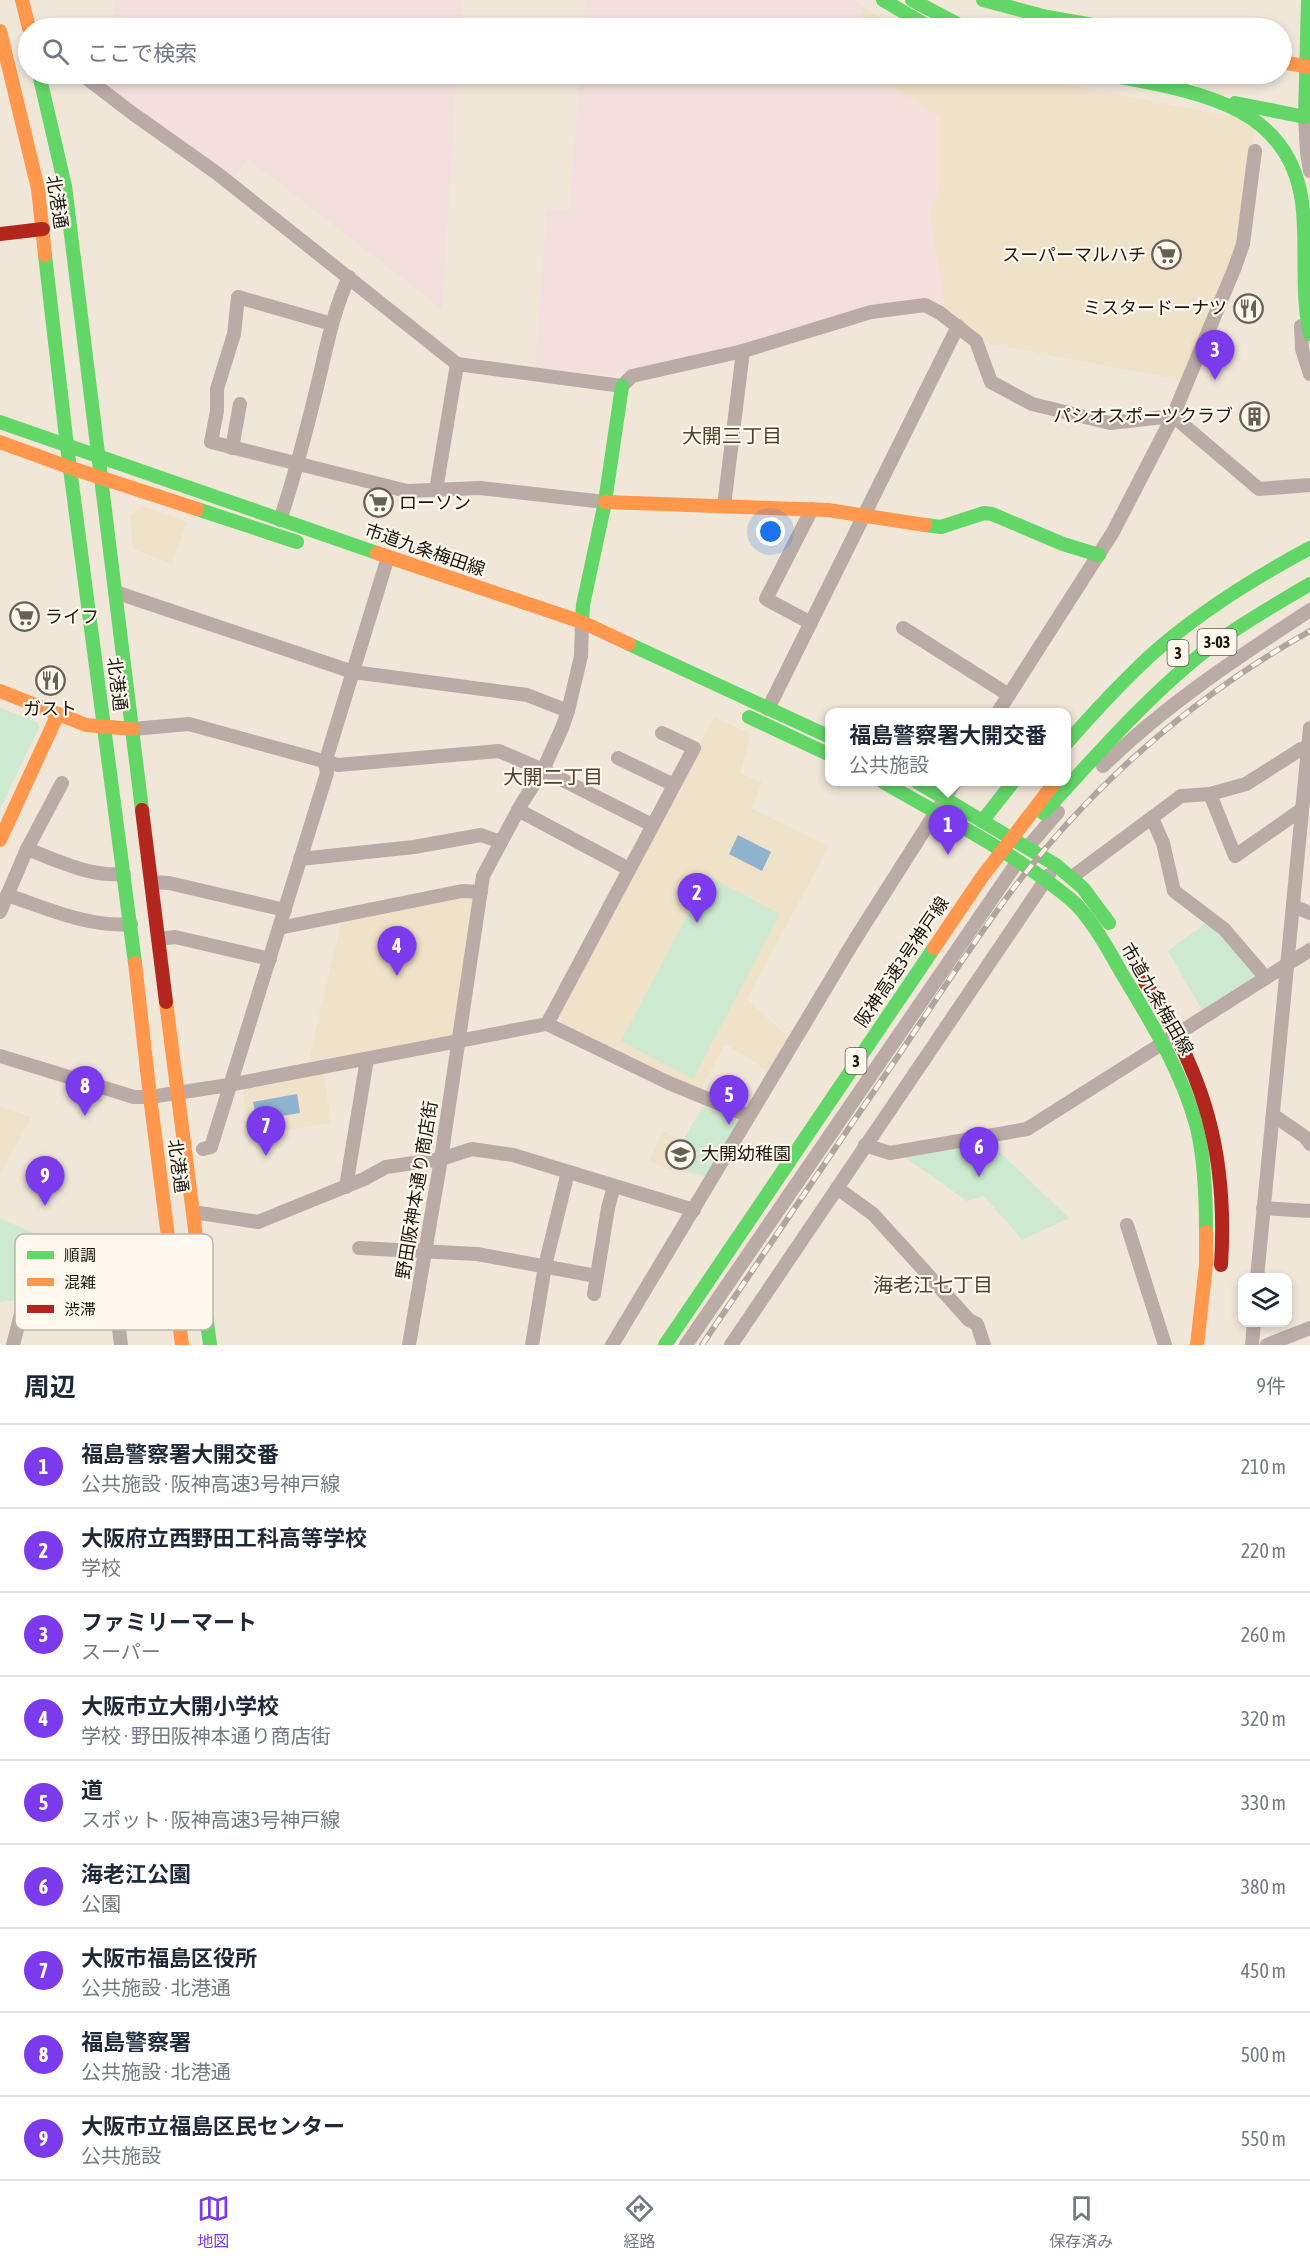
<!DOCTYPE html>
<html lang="ja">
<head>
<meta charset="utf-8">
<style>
  :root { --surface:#fff; --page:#f2f2f3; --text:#1f2937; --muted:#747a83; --line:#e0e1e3; --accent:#7c3aed }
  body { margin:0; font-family:"Asap Condensed","Noto Sans JP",sans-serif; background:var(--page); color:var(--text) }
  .controls { position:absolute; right:18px; bottom:18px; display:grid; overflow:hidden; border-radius:12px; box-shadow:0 3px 9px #0003 }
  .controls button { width:54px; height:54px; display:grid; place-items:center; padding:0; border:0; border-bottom:2px solid var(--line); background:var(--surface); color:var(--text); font:30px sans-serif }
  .you { position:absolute; left:771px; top:532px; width:21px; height:21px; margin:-15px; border:4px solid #fff; border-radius:50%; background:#1a73e8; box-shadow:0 0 0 9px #1a73e833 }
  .badge { display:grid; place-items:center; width:39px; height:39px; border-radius:50%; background:var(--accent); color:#fff; font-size:20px; font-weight:700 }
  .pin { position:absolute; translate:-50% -50px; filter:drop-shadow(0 2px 3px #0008) }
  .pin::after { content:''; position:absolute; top:32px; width:21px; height:18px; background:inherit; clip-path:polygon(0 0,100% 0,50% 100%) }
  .popup { position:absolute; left:825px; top:708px; width:246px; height:78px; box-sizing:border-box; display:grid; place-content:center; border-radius:12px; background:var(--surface); filter:drop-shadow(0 2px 4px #0005); font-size:20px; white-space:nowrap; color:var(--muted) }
  .popup b { font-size:22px; color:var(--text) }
  .popup::after { content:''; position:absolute; left:50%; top:100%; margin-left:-12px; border:12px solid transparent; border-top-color:var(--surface) }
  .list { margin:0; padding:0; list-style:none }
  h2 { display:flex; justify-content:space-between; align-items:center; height:78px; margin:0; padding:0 24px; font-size:26px }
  h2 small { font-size:20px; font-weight:400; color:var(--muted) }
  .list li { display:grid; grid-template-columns:39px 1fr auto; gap:18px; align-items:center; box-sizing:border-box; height:84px; padding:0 24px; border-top:2px solid var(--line) }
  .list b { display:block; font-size:22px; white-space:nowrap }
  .list p { margin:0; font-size:20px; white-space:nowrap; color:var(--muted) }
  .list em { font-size:20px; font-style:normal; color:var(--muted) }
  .icon { flex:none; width:33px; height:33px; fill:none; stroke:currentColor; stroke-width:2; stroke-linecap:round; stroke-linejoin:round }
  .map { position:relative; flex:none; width:1310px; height:1345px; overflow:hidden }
  .search { position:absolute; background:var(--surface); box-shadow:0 3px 9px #0003; left:18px; right:18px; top:18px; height:66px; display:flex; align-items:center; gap:15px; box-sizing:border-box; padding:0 21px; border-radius:33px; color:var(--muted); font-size:22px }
  .sheet { height:834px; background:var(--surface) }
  nav { display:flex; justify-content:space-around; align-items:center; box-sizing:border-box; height:84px; border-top:2px solid var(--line); background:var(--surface); font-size:16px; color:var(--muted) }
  nav a { display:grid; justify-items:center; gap:3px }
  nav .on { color:var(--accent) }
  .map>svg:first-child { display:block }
  .built { fill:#efe2c9 }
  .industrial { fill:#f3e0dc }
  .green { fill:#cde9cf }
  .water { fill:#8eb3cd }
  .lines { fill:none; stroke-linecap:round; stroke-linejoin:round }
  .street { stroke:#bbaba6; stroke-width:14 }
  .fast { stroke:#63d668; stroke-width:14 }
  .slow { stroke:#ff974d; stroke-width:14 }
  .jam { stroke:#b3261e; stroke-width:14 }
  .rail-casing { stroke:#b1a69f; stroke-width:6 }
  .rail { stroke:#fef8ee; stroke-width:4; stroke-dasharray:11; stroke-linecap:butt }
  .fast-bridge { stroke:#63d668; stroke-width:14 }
  .slow-bridge { stroke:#ff974d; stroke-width:14 }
  .labels { text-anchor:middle; stroke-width:4.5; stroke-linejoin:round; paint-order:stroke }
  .shield { fill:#fef8ee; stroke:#605a51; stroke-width:1.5 }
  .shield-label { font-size:16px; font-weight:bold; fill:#1c170e }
  .street-label { font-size:18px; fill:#1c170e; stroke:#fef8ee }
  .poi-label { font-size:18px; fill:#1c170e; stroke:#fef8ee; text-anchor:end }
  .neighbourhood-label { font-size:20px; fill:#4e422c; stroke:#fef8ee }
  .key { fill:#fef8ee; stroke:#bab4ab; stroke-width:1.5 }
  .key-label { font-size:16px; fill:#1c170e }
</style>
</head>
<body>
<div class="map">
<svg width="1310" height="1345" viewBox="0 0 1310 1345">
  <rect width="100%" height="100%" fill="#f0e7d9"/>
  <g class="built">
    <polygon points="861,6 897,28 864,28"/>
    <polygon points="881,74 1010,74 1236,117 1255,129 1234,254 1181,380 981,342 945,309 929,213 939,192 940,117 886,84"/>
    <polygon points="143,506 187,522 172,564 133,549 130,516"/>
    <polygon points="714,717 751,734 740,773 762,782 752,809 829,846 747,999 789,1038 770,1072 725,1044 700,1091 562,1027 560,1010"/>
    <polygon points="476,895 454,1037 308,1062 342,919"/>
    <polygon points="323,1070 331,1123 250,1136 242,1087"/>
    <polygon points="0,1106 31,1117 0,1175"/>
    <polygon points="663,1131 718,1158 706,1178 660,1167 649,1161"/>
  </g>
  <g class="industrial">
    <polygon points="114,0 462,0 460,28 116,28"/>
    <polygon points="585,0 853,0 861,6 864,28 583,28"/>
    <polygon points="93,74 457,74 442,309 248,159 234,179 93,75"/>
    <polygon points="580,74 881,74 886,84 940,117 939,192 929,213 945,309 927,299 870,308 742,346 614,376 535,367 547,209 569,210"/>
  </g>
  <g class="green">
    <polygon points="0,708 37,722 39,727 0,809"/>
    <polygon points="708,876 780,914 693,1079 621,1041"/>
    <polygon points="1207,922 1257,975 1202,1010 1168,951"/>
    <polygon points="703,1106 740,1121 718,1157 682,1142"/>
    <polygon points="990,1143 1069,1218 1022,1240 984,1196 967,1201 906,1158 907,1154"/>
    <polygon points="688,1145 717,1158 706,1176 675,1167"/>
    <path d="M0,1218L78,1253L120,1269L149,1265L155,1305L90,1312L77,1320C49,1307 32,1297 0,1302Z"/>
  </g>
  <g class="water">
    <polygon points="738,835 771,852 762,871 729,854"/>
    <polygon points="297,1094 300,1113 257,1120 253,1102"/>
  </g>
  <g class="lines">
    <g class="street">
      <polyline points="81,74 132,113 218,174 457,364 622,386 632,376 743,351 871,312 925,305 940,313 976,341 991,382 1032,404 1110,423 1173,416"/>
      <polyline points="1305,117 1307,153 1310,171"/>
      <polyline points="332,324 238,297 234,334 217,389 217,411 211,442 407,491 480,488 605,502"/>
      <polyline points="1301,326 1302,349 1310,374"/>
      <polyline points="1173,416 1259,489 1310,485"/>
      <polyline points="232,448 240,404"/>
      <polyline points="436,490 457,364"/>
      <polyline points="724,506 743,351"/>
      <path d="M280,520C295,476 306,432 317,387C326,350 333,311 349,277"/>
      <polyline points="115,592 353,672 527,695 568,711"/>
      <polyline points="811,623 766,599 812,509"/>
      <polyline points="903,628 1009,695"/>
      <polyline points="768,709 958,326"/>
      <polyline points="998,712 1113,532 1173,416 1235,267 1243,244 1255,151"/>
      <polyline points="133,729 189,724 338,765 499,751 543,770 652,825"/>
      <polyline points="618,758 674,785"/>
      <path d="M1103,766C1165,705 1237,658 1310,610"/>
      <polyline points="1210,794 1235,856 1301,810"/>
      <polyline points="518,810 629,869"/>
      <polyline points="1152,818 1163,843 1174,891 1224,929 1266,978"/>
      <polyline points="1028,847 1058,812"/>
      <path d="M27,849C59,861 90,877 124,874"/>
      <polyline points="300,859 414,847 481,835 501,842"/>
      <polyline points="1072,877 1181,796 1210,794 1246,784 1301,749 1308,747"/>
      <polyline points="151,882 169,883 285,910"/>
      <path d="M7,895C46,908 90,928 131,924"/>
      <polyline points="1293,906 1310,913"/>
      <polyline points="0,912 27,849 62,783"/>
      <polyline points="279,928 462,891 481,892"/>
      <polyline points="158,939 175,937 270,959"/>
      <polyline points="547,1024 694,748 662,733"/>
      <polyline points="0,1056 134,1097 150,1097 229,1085 547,1024 669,1083 749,1116"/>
      <polyline points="1273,1115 1305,1137 1310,1144"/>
      <polyline points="865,1145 890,1153 1027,1129 1310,950"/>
      <polyline points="203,1149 211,1147 327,773 325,763 388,557"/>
      <polyline points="346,1187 367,1059"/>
      <polyline points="837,1188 873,1214 969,1320 977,1324 984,1345"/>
      <polyline points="1263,1208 1310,1211"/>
      <polyline points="193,1212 258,1222 364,1179 386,1167 441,1159 472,1149 513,1155 694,1210"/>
      <polyline points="1127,1225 1165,1345"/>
      <polyline points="359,1248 477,1254 596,1276"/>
      <polyline points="1257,1278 1310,728"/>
      <polyline points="594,1294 608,1208 614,1186"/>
      <polyline points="13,1345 24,1302 40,1305 69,1322 79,1321"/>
      <polyline points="121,1345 117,1313 176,1307"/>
      <polyline points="409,1345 441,1159 483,876 522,803 543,770 562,728 568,711 581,656 582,622"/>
      <polyline points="532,1345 545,1266 568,1172"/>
      <polyline points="612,1345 854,941 955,782"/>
      <polyline points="686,1345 1018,861"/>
      <polyline points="731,1345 1049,875"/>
      <polyline points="1252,1345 1254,1322"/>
      <polyline points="1267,1345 1310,1328"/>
    </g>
    <g class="fast">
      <polyline points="883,0 931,28"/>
      <polyline points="912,0 965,28"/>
      <polyline points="1047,17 1110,28"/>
      <polyline points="39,74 65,186 142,810"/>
      <polyline points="1235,103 1305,117 1308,0"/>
      <polyline points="45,255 67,446 135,963"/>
      <polyline points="0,422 377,553"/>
      <polyline points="197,509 297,542"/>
      <polyline points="925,525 941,527 984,513 992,514 1063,544 1099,555"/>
      <polyline points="582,622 583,605 605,502 622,386"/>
      <polyline points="629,644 830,737"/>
      <polyline points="749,717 830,755"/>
      <path d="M1066,744C1093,713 1121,683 1151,655C1199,612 1254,578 1310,548"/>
      <path d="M883,782C945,818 1013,852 1069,898C1089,914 1108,949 1121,972C1151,1022 1182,1071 1197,1128C1205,1161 1206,1198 1206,1232"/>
      <polyline points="917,782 1056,865 1083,888 1109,923"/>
      <path d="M1043,813C1090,763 1135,710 1188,665C1225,633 1268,609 1310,584"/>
      <polyline points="983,820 1013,782"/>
      <polyline points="196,1237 210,1345"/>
    </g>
    <g class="slow">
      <polyline points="22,0 29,28"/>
      <polyline points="0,31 38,189 45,255"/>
      <polyline points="0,442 71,468 197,509"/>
      <polyline points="605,502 828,510 925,525"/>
      <polyline points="377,553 582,622 629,644"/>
      <polyline points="0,691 86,725 133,729"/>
      <polyline points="0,840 58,714"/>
      <polyline points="135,963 150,1097 182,1345"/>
      <polyline points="166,1002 196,1237"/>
      <polyline points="1197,1345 1206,1265 1206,1232"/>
    </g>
    <g class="jam">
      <polyline points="0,234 43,229"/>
      <polyline points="142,810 166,1002"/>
      <path d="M1145,982C1205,1075 1228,1154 1221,1265"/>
    </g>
    <defs>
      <path id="rail" d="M702,1345C765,1252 828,1158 892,1065C933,1005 972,943 1016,885C1096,781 1196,695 1310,631"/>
    </defs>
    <use href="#rail" class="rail-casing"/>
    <use href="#rail" class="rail"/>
    <g class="fast-bridge">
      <polyline points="983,0 1047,17"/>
      <path d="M1105,74C1188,91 1288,100 1302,202C1308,247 1300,288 1310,334"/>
      <polyline points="665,1345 934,948"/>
    </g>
    <g class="slow-bridge">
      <polyline points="1282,62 1310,67"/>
      <polyline points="934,948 982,877 1055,782"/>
    </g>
  </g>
  <defs>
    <symbol id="supermarket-ring" viewBox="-11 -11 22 22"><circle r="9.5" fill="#fef8ee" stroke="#666055" stroke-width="1.5"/><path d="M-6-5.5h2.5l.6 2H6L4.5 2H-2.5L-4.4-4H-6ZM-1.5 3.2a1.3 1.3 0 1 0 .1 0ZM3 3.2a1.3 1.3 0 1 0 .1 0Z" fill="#666055"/></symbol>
    <symbol id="restaurant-ring" viewBox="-11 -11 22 22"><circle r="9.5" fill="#fef8ee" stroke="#666055" stroke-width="1.5"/><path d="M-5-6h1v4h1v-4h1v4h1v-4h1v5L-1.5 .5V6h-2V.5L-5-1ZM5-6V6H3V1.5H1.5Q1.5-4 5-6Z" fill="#666055"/></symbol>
    <symbol id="building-ring" viewBox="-11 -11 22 22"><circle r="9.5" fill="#fef8ee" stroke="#666055" stroke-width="1.5"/><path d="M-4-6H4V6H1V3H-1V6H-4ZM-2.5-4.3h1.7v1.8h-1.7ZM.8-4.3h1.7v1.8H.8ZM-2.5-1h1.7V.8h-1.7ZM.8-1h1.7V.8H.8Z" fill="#666055"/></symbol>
    <symbol id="school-ring" viewBox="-11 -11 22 22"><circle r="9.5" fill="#fef8ee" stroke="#666055" stroke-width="1.5"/><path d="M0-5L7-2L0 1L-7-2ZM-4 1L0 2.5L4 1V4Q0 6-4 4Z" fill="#666055"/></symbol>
  </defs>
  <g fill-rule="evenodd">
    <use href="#supermarket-ring" x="1150" y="238" width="33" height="33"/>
    <use href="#restaurant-ring" x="1232" y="292" width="33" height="33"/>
    <use href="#building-ring" x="1238" y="400" width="33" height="33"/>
    <use href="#supermarket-ring" x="362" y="486" width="33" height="33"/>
    <use href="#supermarket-ring" x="8" y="600" width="33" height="33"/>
    <use href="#restaurant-ring" x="34" y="664" width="33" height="33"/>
    <use href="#school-ring" x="664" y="1138" width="33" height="33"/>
  </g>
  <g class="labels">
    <g class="shield">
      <rect x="1197.5" y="629" width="39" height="26" rx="4.5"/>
      <rect x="1167.5" y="640" width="21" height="26" rx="4.5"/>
      <rect x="845.5" y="1048" width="21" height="26" rx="4.5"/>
    </g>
    <g class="shield-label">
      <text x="1217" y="648">3-03</text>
      <text x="1178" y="659">3</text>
      <text x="856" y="1067">3</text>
    </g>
    <g class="street-label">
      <text transform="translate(57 202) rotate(81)" y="6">北港通</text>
      <text transform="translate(425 550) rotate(19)" y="6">市道九条梅田線</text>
      <text transform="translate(117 684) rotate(83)" y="6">北港通</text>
      <text transform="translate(902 962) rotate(-56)" y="6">阪神高速3号神戸線</text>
      <text transform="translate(1157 999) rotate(60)" y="6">市道九条梅田線</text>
      <text transform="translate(178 1166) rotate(82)" y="6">北港通</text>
      <text transform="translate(417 1190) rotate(-81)" y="6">野田阪神本通り商店街</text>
    </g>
    <g class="poi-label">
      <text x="1146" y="261">スーパーマルハチ</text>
      <text x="1227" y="314">ミスタードーナツ</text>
      <text x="1233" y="422">パシオスポーツクラブ</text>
      <text x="399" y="509" text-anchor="start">ローソン</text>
      <text x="45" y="623" text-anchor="start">ライフ</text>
      <text x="50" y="715" text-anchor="middle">ガスト</text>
      <text x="701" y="1160" text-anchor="start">大開幼稚園</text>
    </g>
    <g class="neighbourhood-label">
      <text x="732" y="443">大開三丁目</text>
      <text x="553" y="784">大開二丁目</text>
      <text x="933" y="1292">海老江七丁目</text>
    </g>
  </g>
  <rect x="15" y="1234" width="198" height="96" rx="9" class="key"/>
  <rect x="27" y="1251" width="27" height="8" fill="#63d668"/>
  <rect x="27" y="1278" width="27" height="8" fill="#ff974d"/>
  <rect x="27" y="1305" width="27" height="8" fill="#b3261e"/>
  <g class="key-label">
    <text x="64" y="1261">順調</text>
    <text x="64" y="1288">混雑</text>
    <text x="64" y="1315">渋滞</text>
  </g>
</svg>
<div class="controls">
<button><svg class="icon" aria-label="layers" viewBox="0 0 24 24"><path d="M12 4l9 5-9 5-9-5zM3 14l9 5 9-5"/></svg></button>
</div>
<div class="you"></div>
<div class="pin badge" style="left:948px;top:855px">1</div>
<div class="popup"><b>福島警察署大開交番</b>公共施設</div>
<div class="pin badge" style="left:697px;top:923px">2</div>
<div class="pin badge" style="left:1215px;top:380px">3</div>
<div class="pin badge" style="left:397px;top:976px">4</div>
<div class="pin badge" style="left:729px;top:1125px">5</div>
<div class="pin badge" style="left:979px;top:1177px">6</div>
<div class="pin badge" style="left:266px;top:1156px">7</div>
<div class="pin badge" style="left:85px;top:1116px">8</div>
<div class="pin badge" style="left:45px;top:1206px">9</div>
<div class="search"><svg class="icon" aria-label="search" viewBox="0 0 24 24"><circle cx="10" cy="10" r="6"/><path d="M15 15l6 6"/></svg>ここで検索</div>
</div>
<section class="sheet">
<h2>周辺<small>9件</small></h2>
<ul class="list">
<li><span class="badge">1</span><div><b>福島警察署大開交番</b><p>公共施設 · 阪神高速3号神戸線</p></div><em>210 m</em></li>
<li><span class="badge">2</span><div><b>大阪府立西野田工科高等学校</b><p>学校</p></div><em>220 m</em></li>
<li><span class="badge">3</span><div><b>ファミリーマート</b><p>スーパー</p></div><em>260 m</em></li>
<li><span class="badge">4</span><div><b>大阪市立大開小学校</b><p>学校 · 野田阪神本通り商店街</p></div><em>320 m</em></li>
<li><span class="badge">5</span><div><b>道</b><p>スポット · 阪神高速3号神戸線</p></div><em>330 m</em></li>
<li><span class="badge">6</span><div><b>海老江公園</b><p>公園</p></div><em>380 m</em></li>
<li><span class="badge">7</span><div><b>大阪市福島区役所</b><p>公共施設 · 北港通</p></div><em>450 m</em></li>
<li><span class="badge">8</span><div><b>福島警察署</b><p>公共施設 · 北港通</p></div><em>500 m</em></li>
<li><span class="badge">9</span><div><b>大阪市立福島区民センター</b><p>公共施設</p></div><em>550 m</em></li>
</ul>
</section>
<nav>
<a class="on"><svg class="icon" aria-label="map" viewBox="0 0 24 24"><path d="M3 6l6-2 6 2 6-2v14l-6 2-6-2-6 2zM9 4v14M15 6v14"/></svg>地図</a>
<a><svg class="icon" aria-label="directions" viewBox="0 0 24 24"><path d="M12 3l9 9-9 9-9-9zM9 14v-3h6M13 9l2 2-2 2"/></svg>経路</a>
<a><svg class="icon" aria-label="saved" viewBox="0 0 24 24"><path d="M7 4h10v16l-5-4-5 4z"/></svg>保存済み</a>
</nav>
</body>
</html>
